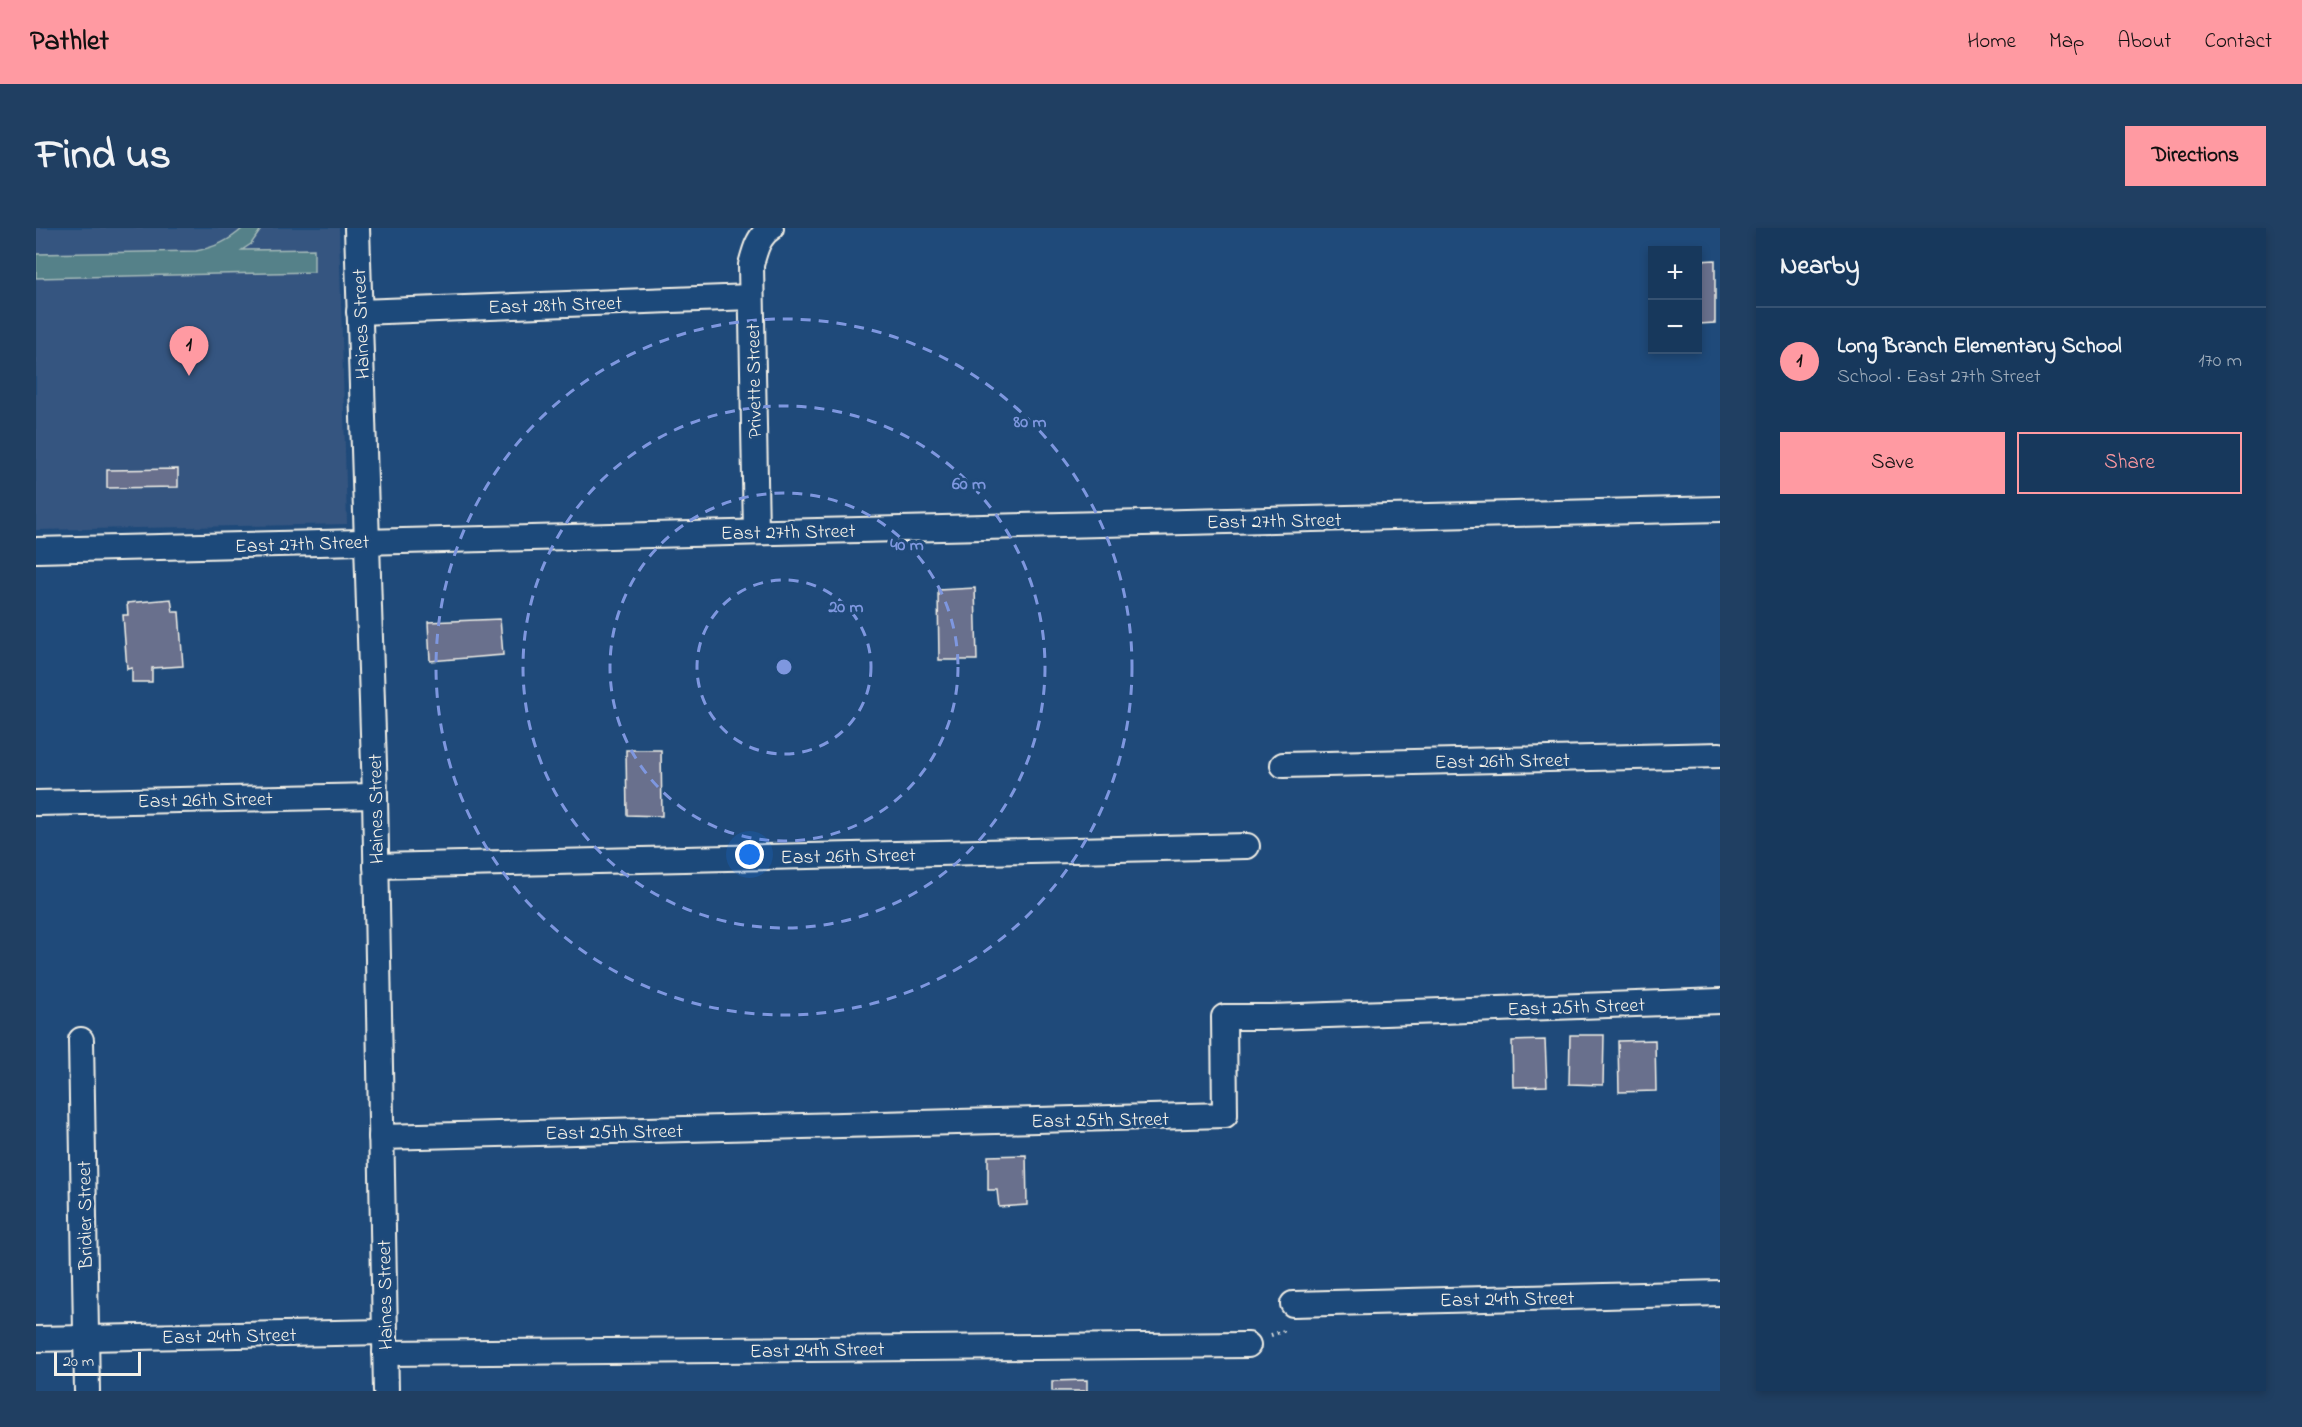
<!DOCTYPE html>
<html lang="en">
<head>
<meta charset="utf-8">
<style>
  :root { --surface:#17385c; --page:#203f62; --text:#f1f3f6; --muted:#9eacbb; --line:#365272; --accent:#ff9aa2 }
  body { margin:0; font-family:"Indie Flower",sans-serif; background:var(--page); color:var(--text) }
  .controls { position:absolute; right:18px; top:18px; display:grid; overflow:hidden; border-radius:0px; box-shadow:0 3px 9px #0003 }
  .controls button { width:54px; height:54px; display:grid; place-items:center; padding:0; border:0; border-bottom:2px solid var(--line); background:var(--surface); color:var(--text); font:30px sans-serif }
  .scale { position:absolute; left:18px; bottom:15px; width:87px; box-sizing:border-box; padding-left:6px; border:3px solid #f4f1e8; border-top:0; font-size:16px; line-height:21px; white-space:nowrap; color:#f4f1e8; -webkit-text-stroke:4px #1f4a7a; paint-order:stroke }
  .you { position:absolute; left:714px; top:627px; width:21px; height:21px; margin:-15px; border:4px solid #fff; border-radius:50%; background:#1a73e8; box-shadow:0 0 0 9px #1a73e833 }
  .badge { display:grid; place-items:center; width:39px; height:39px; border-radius:50%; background:var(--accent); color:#111; font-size:20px; font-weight:700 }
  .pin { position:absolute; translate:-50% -50px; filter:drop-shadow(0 2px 3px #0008) }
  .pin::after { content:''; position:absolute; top:32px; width:21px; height:18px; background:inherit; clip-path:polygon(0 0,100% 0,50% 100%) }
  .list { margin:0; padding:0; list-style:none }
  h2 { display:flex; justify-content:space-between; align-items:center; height:78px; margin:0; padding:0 24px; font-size:26px }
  h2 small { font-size:20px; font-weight:400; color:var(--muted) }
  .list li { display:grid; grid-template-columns:39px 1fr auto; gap:18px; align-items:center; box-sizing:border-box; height:108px; padding:0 24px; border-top:2px solid var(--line) }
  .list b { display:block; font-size:22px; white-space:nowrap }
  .list p { margin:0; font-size:20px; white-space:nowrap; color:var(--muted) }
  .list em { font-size:20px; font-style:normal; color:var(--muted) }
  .actions { display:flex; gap:12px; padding:18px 24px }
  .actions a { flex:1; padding:14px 0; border:2px solid var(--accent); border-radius:0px; text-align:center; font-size:21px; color:var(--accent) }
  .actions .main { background:var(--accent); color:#111 }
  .map { position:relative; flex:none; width:1684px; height:1163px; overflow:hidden; border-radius:0px }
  header { display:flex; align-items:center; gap:36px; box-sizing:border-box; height:84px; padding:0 30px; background:var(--accent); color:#111 }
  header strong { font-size:28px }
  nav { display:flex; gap:33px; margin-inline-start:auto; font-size:21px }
  .intro { display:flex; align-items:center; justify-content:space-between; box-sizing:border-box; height:144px; padding:0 36px }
  h1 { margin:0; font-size:42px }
  .button { padding:15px 27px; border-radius:0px; background:var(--accent); color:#111; font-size:21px; font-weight:700 }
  main { display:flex; gap:36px; padding:0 36px }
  aside { flex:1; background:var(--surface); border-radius:0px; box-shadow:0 3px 9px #0003 }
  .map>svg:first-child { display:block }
  .built { fill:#355580 }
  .green { fill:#558189; stroke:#a4b9b8; stroke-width:1.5 }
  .building { fill:#69708d; stroke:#f4f1e8; stroke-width:1.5 }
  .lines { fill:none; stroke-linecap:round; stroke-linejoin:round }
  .street-casing { stroke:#f4f1e8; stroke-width:28 }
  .path { stroke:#f4f1e8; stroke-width:4; stroke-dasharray:1.5 4.5; stroke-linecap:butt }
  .street { stroke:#1f4a7a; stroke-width:24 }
  .ring { fill:none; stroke:#7e97df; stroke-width:3; stroke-dasharray:10 8 }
  .labels { text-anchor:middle; stroke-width:6; stroke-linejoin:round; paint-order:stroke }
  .street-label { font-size:20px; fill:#f4f1e8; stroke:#1f4a7a }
  .centre { fill:#7e97df; stroke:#1f4a7a; stroke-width:3 }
  .ring-label { font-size:18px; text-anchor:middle; font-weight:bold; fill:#7e97df; stroke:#1f4a7a; stroke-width:6; stroke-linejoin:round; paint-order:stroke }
</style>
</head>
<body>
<header>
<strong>Pathlet</strong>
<nav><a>Home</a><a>Map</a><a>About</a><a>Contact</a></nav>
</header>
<div class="intro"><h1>Find us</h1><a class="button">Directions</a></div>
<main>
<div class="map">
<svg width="1684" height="1163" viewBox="0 0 1684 1163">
  <rect width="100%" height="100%" fill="#1f4a7a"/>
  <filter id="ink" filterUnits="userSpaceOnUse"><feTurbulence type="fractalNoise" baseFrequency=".0167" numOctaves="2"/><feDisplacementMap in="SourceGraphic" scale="12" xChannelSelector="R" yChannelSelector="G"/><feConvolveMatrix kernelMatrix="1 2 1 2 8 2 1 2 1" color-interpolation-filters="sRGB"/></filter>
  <g filter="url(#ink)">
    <polygon class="built" points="0,0 303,0 311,296 0,302"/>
    <path class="green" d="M207,0H226L215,16L206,22L278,21V44L0,50V26L160,23C179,19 193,13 207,0Z"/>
    <g class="building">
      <polygon points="1679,32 1679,95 1663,96 1662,33"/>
      <polygon points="142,241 142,259 71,260 71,242"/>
      <polygon points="939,360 941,432 903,432 902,362"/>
      <polygon points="135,371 137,384 143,384 147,438 116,440 116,454 96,454 96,440 91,441 87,387 92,387 91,375"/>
      <polygon points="464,391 467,427 394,433 392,394"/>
      <polygon points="590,522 625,522 626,588 591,587"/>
      <polygon points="1534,807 1568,807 1567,857 1533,856"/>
      <polygon points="1509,812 1511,858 1477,859 1476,813"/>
      <polygon points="1619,812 1620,863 1583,864 1582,813"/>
      <polygon points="990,927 991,977 963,979 961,962 952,962 952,928"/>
      <polygon points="1051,1152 1051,1163 1016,1163 1016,1153"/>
    </g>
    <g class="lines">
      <defs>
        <g id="street">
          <polyline points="321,0 339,568 350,1163"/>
          <polyline points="323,84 715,69"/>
          <path d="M720,304L715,37C719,22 722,9 735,0"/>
          <polyline points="0,322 1684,281"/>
          <polyline points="1247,537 1684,527"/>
          <polyline points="0,575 339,568"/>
          <polyline points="340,638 1211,618"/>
          <polyline points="45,812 51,1163"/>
          <polyline points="345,909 1189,887 1188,789 1236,789 1684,773"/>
          <polyline points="1257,1076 1684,1065"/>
          <polyline points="0,1111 349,1104"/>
          <polyline points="349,1125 1212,1117"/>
        </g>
      </defs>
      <use href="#street" class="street-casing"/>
      <polyline class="path" points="1235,1107 1247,1103 1248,1099"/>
      <use href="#street" class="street"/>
    </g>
  </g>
  <g class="ring">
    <circle cx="748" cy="439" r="87"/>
    <circle cx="748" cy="439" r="174"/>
    <circle cx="748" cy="439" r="261"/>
    <circle cx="748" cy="439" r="348"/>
  </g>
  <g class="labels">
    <g class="street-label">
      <text transform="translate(519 76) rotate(-2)" y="7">East 28th Street</text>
      <text transform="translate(324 96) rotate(-92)" y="7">Haines Street</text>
      <text transform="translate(717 153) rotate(-91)" y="7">Privette Street</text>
      <text transform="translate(1238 292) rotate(-1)" y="7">East 27th Street</text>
      <text transform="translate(752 303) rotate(-1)" y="7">East 27th Street</text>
      <text transform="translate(266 315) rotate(-2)" y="7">East 27th Street</text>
      <text transform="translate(1466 532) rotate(-1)" y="7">East 26th Street</text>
      <text transform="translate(169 571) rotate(-1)" y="7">East 26th Street</text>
      <text transform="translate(339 581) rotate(-91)" y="7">Haines Street</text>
      <text transform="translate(812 627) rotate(-1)" y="7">East 26th Street</text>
      <text transform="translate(1540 778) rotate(-2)" y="7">East 25th Street</text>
      <text transform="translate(1064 891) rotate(-1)" y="7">East 25th Street</text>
      <text transform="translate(578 903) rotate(-1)" y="7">East 25th Street</text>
      <text transform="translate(48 987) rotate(-91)" y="7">Bridier Street</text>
      <text transform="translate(348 1067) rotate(-91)" y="7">Haines Street</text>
      <text transform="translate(1471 1070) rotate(-1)" y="7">East 24th Street</text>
      <text transform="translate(193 1107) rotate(-1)" y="7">East 24th Street</text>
      <text transform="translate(781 1121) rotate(-1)" y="7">East 24th Street</text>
    </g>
  </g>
  <circle cx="748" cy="439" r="9" class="centre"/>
  <g class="ring-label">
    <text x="994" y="199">80 m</text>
    <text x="933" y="261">60 m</text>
    <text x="871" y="322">40 m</text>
    <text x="810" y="384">20 m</text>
  </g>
</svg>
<div class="controls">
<button>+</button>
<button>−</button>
</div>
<div class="scale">20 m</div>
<div class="you"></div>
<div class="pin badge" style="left:153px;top:148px">1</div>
</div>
<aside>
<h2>Nearby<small></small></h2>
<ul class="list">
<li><span class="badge">1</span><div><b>Long Branch Elementary School</b><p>School · East 27th Street</p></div><em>170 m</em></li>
</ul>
<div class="actions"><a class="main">Save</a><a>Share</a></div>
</aside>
</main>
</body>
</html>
